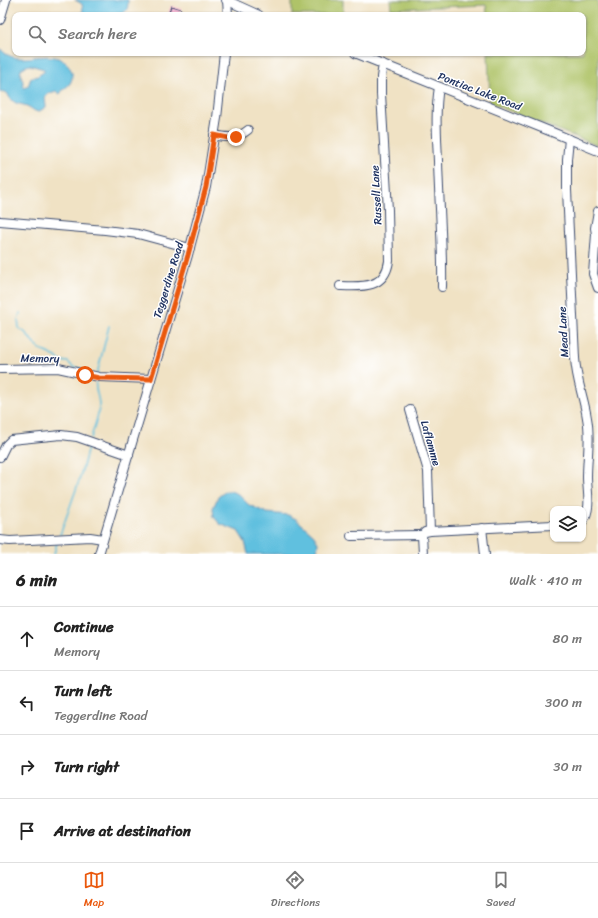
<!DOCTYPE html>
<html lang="en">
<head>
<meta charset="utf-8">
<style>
  :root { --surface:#fff; --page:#f2f2f2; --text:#222; --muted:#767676; --line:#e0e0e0; --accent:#ea580c }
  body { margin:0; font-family:Sriracha,sans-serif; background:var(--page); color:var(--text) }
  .controls { position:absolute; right:12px; bottom:12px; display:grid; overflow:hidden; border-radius:8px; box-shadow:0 1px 3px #0004 }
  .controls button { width:36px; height:36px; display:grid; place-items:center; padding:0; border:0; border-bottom:1px solid var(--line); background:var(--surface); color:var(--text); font:20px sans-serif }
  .stop { position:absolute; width:12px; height:12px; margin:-9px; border:3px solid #ea580c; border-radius:50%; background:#fff }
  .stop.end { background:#ea580c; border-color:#fff; box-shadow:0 1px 4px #0008 }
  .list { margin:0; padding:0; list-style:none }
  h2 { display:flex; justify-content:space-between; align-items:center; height:52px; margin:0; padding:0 16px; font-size:17px }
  h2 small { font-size:13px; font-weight:400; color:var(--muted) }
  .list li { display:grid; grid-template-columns:26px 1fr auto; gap:12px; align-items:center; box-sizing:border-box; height:64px; padding:0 16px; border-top:1px solid var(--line) }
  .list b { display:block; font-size:15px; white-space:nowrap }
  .list p { margin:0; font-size:13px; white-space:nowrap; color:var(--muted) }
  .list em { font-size:13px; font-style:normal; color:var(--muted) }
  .icon { flex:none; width:22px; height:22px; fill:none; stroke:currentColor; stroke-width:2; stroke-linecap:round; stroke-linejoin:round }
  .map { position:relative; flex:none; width:598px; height:554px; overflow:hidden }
  .search { position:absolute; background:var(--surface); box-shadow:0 1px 3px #0004; left:12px; right:12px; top:12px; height:44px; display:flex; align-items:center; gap:10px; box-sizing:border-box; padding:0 14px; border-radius:8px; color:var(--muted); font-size:15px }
  .sheet { height:308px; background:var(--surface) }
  nav { display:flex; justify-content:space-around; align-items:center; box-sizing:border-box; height:56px; border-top:1px solid var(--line); background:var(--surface); font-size:11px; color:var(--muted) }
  nav a { display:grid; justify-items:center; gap:2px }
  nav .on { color:var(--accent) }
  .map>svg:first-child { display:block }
  .green { fill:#afc367; stroke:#657962 }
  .water { fill:#61c0df; stroke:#3e789e; fill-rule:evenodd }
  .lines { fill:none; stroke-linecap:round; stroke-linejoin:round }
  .stream { stroke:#61c0df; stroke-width:1.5 }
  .building { fill:#f4a5c7 }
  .minor-casing { stroke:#3b4a6d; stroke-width:10 }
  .minor { stroke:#fff; stroke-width:8 }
  .route { stroke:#ea580c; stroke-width:5 }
  .labels { text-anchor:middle; stroke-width:3; stroke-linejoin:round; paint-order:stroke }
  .street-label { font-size:11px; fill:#1b2f5e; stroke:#fff }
</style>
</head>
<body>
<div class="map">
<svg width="598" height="554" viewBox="0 0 598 554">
  <rect width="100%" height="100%" fill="#fff"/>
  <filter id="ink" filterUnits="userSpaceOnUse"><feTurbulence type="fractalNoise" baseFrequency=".025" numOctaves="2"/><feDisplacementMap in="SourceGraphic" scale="8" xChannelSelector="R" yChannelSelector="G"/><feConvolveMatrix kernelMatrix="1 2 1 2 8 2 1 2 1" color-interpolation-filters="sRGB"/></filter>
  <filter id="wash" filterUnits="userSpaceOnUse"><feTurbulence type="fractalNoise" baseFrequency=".012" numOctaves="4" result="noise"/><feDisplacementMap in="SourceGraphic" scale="16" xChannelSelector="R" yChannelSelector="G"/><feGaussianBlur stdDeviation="0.9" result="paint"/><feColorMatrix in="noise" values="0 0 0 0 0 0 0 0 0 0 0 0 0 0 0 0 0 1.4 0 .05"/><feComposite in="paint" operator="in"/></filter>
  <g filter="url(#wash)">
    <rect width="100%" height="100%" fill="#f0e2c4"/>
    <g class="green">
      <rect x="292" y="0" width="51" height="15"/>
      <polygon points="390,0 598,0 598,146 490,103 488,53 583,53 583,15 487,15 486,5 391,9"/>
    </g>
    <g class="water">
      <path d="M75,0H128C128,7 128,10 122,14L81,15L83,10L82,4Z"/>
      <path d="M0,48C4,54 12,58 19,58C35,59 57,50 69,66C71,70 73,73 72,78C71,86 63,88 60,94L56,91L50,93H48L45,97L46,107L38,112C33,111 32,108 27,106C22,104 15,104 12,100C7,97 10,90 0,92ZM30,65L44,69L45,71L38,76L31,78L28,86L24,88L23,86C24,75 13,69 30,65Z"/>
      <polygon points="226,491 230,491 238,494 249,505 267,513 288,515 296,519 314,535 318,543 317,554 248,554 245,542 238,531 220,524 214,517 213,508 218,497"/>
    </g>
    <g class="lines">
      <g class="stream">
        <polyline points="20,313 18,320 19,328 27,334 34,344 43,351 56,357 60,361 68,362 73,367 82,369"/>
        <polyline points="97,374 109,326"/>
        <path d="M91,438C94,427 99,416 99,405C99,396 94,389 96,380"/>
        <polyline points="60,535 79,481 89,444"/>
        <polyline points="54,554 57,542"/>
      </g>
    </g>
    <g id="blocks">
      <polygon class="building" points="171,6 181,9 179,15 168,15"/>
    </g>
  </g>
  <g filter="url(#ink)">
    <use href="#blocks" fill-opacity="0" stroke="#3b4a6d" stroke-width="1"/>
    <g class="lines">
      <defs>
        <g id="minor">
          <polyline points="226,0 259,15"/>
          <polyline points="227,0 228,15"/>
          <polyline points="0,20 6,0"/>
          <polyline points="355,53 552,132 598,151"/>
          <path d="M439,87C435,112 437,136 438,161C439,203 443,245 442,287"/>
          <path d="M214,135C228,138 237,139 248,130"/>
          <path d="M569,139L567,159V190L575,358C576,379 584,398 587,418C591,438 587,457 587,477C587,491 592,509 583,521"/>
          <polyline points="598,211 595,228 596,234 593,274 598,288"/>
          <polyline points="0,221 105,230 138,234 190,248"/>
          <path d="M340,286C362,287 385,289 389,261L388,210L381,94V77L383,64"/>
          <polyline points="0,369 58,368 99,377 151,379"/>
          <polyline points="410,410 428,471 430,531"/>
          <polyline points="0,457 6,445 11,440 61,435 77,437 129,455"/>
          <polyline points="482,528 485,554"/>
          <polyline points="351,536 422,535"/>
          <polyline points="0,540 10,541 90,537 103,539"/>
          <polyline points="99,554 188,255 206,187 217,118 224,53"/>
          <polyline points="423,554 422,535 425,532 430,531 553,525"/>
        </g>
      </defs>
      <use href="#minor" class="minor-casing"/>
      <use href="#minor" class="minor"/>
    </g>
  </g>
  <g class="lines" filter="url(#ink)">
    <polyline class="route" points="85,375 99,378 151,379 188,255 206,187 214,135 228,138 236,137"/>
  </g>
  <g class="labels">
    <g class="street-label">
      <text transform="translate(480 91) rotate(21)" y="4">Pontiac Lake Road</text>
      <text transform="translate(376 195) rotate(-93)" y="4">Russell Lane</text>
      <text transform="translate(168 280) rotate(-73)" y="4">Teggerdine Road</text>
      <text transform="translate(563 332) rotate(-93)" y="4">Mead Lane</text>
      <text transform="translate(40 358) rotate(1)" y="4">Memory</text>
      <text transform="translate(431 443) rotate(74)" y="4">Laflamme</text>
    </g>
  </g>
</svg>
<div class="controls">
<button><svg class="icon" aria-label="layers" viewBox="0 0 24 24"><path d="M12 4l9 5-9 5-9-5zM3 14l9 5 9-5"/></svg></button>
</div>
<div class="stop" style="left:85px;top:375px"></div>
<div class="stop end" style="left:236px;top:137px"></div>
<div class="search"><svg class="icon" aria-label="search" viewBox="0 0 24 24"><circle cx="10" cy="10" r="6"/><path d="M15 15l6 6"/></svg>Search here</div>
</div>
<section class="sheet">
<h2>6 min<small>Walk · 410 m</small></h2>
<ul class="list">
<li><svg class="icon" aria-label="ahead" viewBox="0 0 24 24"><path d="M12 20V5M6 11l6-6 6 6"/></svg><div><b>Continue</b><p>Memory</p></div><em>80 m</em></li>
<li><svg class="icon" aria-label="left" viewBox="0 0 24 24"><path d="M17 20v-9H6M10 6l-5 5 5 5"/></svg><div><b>Turn left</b><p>Teggerdine Road</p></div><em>300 m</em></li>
<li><svg class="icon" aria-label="right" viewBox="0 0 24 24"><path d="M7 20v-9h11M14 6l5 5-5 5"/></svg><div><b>Turn right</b></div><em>30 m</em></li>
<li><svg class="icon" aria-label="arrive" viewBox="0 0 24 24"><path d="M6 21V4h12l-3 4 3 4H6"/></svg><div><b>Arrive at destination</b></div></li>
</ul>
</section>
<nav>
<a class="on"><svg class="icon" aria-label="map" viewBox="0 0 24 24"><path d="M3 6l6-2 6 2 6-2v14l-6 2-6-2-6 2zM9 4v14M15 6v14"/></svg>Map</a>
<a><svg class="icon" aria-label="directions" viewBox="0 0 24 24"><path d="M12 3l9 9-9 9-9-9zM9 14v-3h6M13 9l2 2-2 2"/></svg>Directions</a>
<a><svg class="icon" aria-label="saved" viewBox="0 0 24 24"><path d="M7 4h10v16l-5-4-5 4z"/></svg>Saved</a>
</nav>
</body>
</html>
